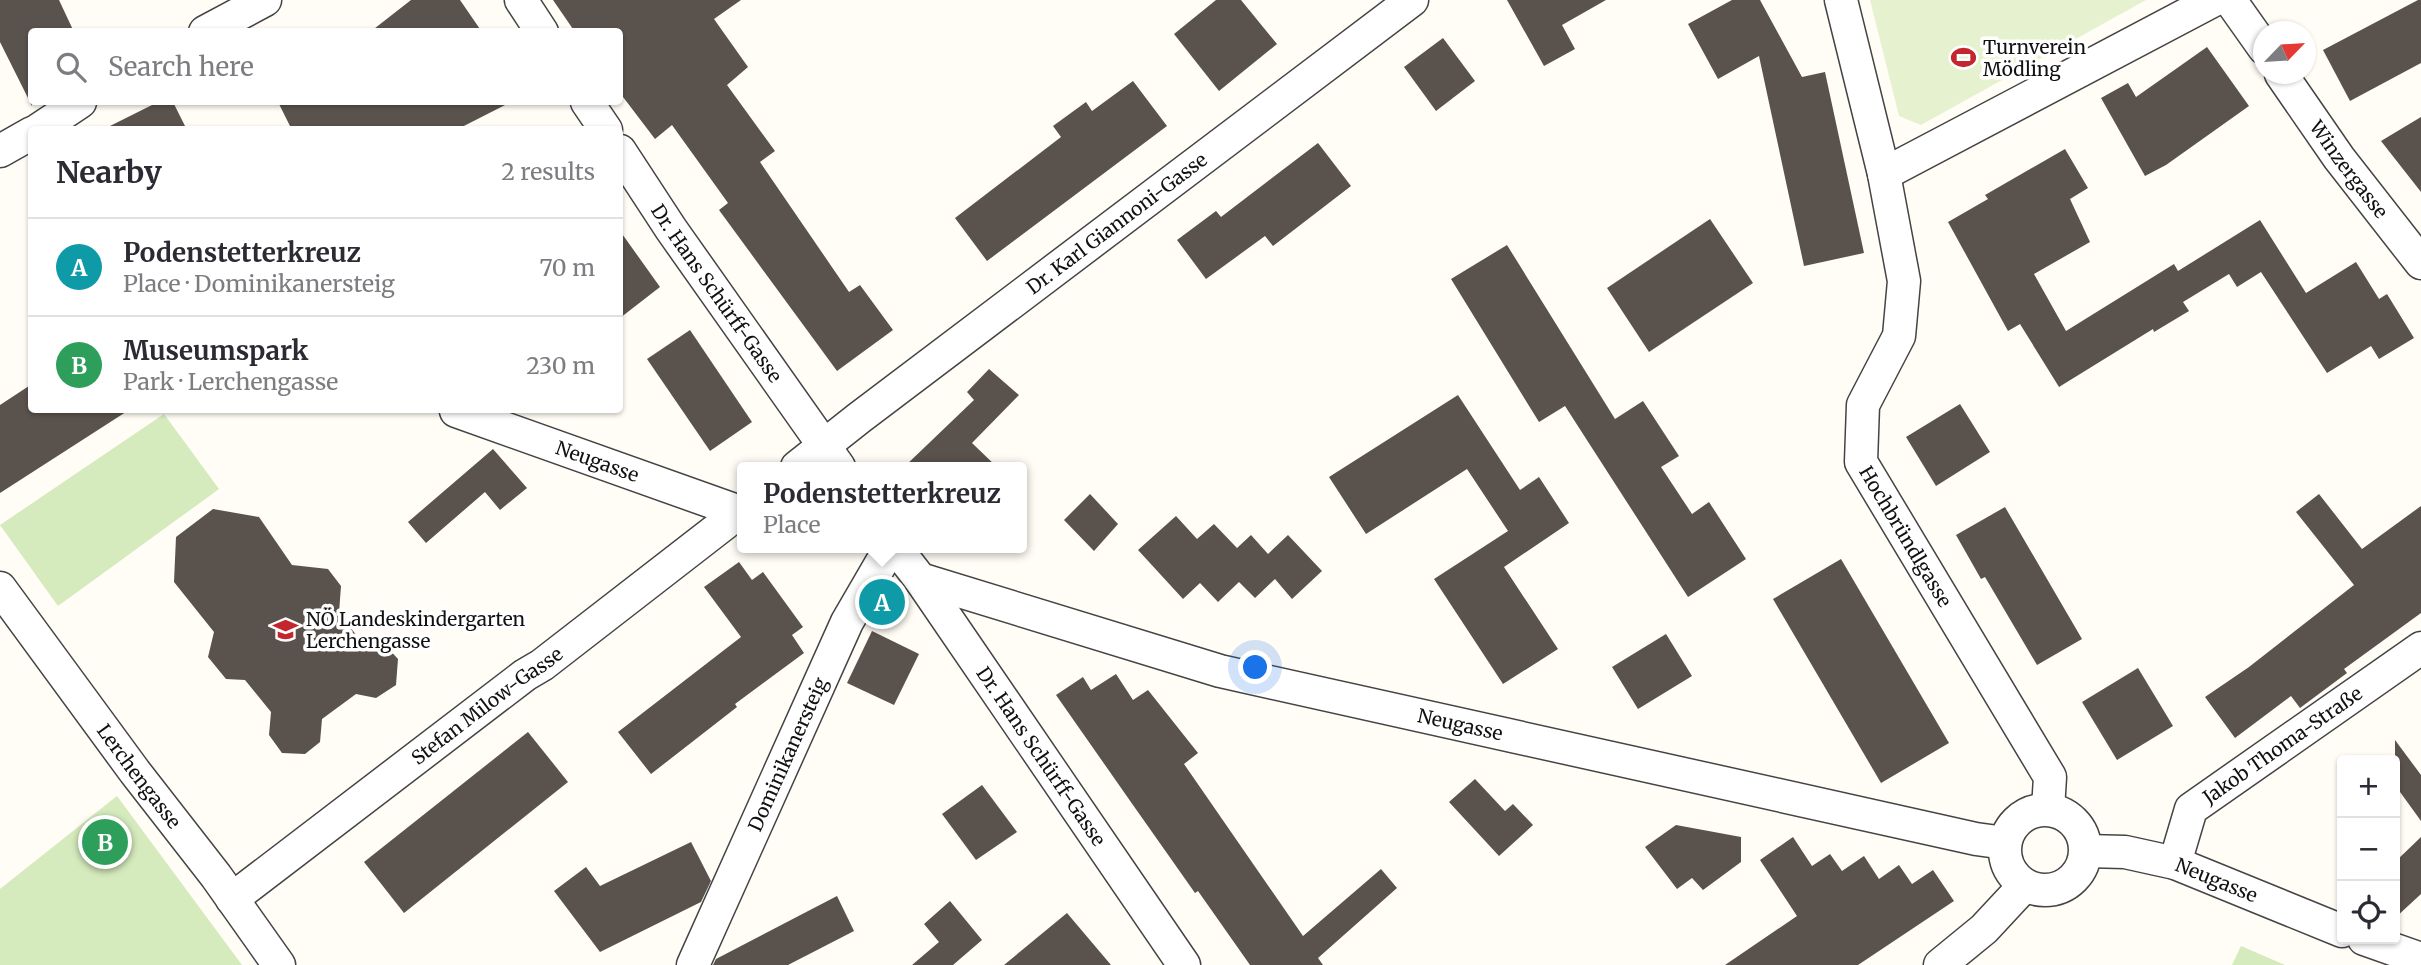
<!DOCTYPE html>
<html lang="en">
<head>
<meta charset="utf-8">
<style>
  :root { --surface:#fff; --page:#f7f7f7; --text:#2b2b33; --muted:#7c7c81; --line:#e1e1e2; --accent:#ea580c }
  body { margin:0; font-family:Merriweather,serif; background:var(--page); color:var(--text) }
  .controls { position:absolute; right:21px; bottom:21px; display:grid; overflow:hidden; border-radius:7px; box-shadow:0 2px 5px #0004 }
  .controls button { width:63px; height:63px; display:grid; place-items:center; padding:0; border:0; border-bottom:2px solid var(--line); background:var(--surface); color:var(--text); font:35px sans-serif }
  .compass { position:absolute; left:2253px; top:21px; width:63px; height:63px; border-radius:50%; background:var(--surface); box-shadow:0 2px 5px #0004; rotate:65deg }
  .you { position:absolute; left:1256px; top:668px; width:24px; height:24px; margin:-18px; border:5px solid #fff; border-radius:50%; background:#1a73e8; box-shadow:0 0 0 10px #1a73e833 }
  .badge { display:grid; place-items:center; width:46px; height:46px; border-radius:50%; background:var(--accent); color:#fff; font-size:23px; font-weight:700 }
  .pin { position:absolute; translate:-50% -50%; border:4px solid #fff; box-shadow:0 2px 7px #0006 }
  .popup { position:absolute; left:737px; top:462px; width:290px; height:91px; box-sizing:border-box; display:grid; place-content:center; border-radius:7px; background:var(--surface); filter:drop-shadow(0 2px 5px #0005); font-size:23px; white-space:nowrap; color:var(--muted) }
  .popup b { font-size:26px; color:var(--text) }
  .popup::after { content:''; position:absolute; left:50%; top:100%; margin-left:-14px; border:14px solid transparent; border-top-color:var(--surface) }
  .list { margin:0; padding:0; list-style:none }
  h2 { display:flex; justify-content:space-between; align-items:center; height:91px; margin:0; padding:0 28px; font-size:30px }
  h2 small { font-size:23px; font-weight:400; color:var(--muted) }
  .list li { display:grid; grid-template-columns:46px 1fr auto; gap:21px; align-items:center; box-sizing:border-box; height:98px; padding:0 28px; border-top:2px solid var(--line) }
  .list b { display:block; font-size:26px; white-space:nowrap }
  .list p { margin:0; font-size:23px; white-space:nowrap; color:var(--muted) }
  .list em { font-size:23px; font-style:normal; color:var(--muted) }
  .icon { flex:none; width:38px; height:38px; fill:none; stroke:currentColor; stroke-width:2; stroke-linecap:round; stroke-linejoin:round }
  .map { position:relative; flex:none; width:2421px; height:965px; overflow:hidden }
  .search { position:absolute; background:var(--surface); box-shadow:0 2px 5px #0004; left:28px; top:28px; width:595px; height:77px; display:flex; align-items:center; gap:18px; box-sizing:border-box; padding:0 24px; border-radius:7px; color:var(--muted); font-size:26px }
  .panel { position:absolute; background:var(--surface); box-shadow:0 2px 5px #0004; left:28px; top:126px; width:595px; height:287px; border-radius:7px }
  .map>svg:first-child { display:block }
  .green { fill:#d5ebbd }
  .pitch { fill:#e6f2cf }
  .building { fill:#5a524d }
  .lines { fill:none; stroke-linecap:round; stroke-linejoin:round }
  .minor-casing { stroke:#444; stroke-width:35 }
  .minor { stroke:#fff; stroke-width:32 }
  .labels { text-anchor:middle; stroke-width:7; stroke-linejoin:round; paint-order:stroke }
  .poi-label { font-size:19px; fill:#111; stroke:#fff; text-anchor:start }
  .street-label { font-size:19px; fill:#111; stroke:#fff }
</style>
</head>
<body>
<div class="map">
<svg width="2421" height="965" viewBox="0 0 2421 965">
  <rect width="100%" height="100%" fill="#fffdf5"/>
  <g class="green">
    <polygon points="164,414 219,489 58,606 0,525"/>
    <polygon points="117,796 242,965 0,965 0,889"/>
    <polygon points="2241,946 2285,965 2232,965"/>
  </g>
  <polygon class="pitch" points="1870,0 2146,0 1921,125 1899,116"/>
  <g class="building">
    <polygon points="0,0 59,0 74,32 32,32 32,106 0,42"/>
    <polygon points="411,0 460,0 482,32 370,32"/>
    <polygon points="553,0 741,0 714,19 748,67 727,85 775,151 760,162 849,292 860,285 893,330 837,371 719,210 728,203 672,125 655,139 620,93 620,32 575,32"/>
    <polygon points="1216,0 1241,0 1277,44 1219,91 1174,34"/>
    <polygon points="1507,0 1606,0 1562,25 1575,49 1544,66"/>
    <polygon points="1732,0 1760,0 1802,77 1825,72 1864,253 1804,266 1759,56 1718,79 1688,24"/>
    <polygon points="2418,0 2421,0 2421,63 2350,101 2323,50"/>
    <polygon points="1443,38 1475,81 1436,111 1404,67"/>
    <polygon points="2207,47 2249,106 2166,165 2145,176 2101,98 2128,83 2136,97"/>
    <polygon points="1133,81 1167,126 987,261 955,218 1061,137 1053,126 1086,102 1092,111"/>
    <polygon points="158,102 173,102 187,130 102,130"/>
    <polygon points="278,102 511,102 456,130 292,130"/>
    <polygon points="2421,117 2421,192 2381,141"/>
    <polygon points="1318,143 1351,186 1273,246 1265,236 1206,279 1177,240 1216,211 1221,217"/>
    <polygon points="2065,149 2088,188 2070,199 2090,242 2034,274 2066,331 2174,264 2178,271 2260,220 2306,293 2356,262 2379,299 2387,294 2414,338 2379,359 2371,346 2327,373 2261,272 2237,287 2229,274 2183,302 2189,311 2154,332 2153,329 2059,387 2020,324 2008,331 1948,222 1988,199 1985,195"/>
    <polygon points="1710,219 1753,283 1649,352 1607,288"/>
    <polygon points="620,231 660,287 620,318"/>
    <polygon points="1507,245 1615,419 1643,401 1679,456 1661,467 1692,514 1709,502 1746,559 1688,597 1565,406 1539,422 1451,279"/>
    <polygon points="690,330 752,422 710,451 647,359"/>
    <polygon points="989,369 1019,395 972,443 997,467 904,467 974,400 967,392"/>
    <polygon points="32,384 32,410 129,410 0,493 0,405"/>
    <polygon points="1458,395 1520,490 1539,477 1569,523 1504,567 1558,649 1503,684 1434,579 1508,531 1467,469 1366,534 1329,477"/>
    <polygon points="1960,404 1990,452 1936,486 1906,437"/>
    <polygon points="493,449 527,488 500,510 485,492 426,543 408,522"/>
    <polygon points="1090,494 1118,524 1094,551 1064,520"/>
    <polygon points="2319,494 2362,549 2421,506 2421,613 2344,669 2347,673 2300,708 2291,696 2235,738 2205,697 2249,667 2354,585 2296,512"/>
    <polygon points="2005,507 2082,639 2037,665 1985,577 1981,579 1956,535"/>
    <polygon points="213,509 259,517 292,565 328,569 341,586 339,613 361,641 385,645 398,659 396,685 376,698 356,694 322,719 320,742 305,754 282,753 269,735 271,712 245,680 226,679 208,657 214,632 174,582 176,537"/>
    <polygon points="1176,516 1197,539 1214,524 1237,548 1251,535 1268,554 1288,535 1322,571 1292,599 1275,579 1255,598 1239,582 1218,602 1200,583 1183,599 1138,550"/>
    <polygon points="1841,559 1949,743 1881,783 1773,599"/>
    <polygon points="739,562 752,580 763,572 803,627 792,635 804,653 735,704 737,707 651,774 618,732 741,637 704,587"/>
    <polygon points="872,631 919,654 894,705 847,683"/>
    <polygon points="1666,634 1692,676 1638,709 1612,667"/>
    <polygon points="2138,668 2173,726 2117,760 2082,702"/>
    <polygon points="1116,674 1133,700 1148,690 1198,753 1184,764 1303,936 1381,869 1397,888 1318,958 1323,965 1250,965 1198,891 1195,893 1133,805 1056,695 1083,677 1091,690"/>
    <polygon points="528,732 568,782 404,913 364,862"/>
    <polygon points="2395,740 2421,775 2421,821 2395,785"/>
    <polygon points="1475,779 1505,811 1513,804 1533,825 1499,856 1449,802"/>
    <polygon points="982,785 1017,832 976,860 942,814"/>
    <polygon points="1676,825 1741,837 1741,862 1703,890 1692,878 1677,889 1645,847"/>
    <polygon points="1793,837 1812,866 1830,854 1842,871 1864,856 1879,879 1899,865 1912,884 1933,870 1954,901 1858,965 1725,965 1797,916 1760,860"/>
    <polygon points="2421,837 2421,894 2395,918 2395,862"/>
    <polygon points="691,842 711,881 701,902 600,952 554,891 586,867 600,886"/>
    <polygon points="837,896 854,931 788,965 713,965 716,959"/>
    <polygon points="950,901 982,940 953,965 912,965 939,942 924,924"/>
    <polygon points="1067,913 1111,965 1004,965"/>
  </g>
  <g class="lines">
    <defs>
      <g id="minor">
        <polyline points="521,0 542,32"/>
        <path id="s1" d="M1841,0L1884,174L1904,281L1899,336L1863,405L1861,462L2050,777L2048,809"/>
        <polyline points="2230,0 2264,48"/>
        <polyline points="205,32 265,0"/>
        <path id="s2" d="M2281,74L2339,158L2421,263"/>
        <polyline points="587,102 606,130"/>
        <polyline points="38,130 80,102"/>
        <polyline points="0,151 32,133"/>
        <path id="s3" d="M620,151L671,229L839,467"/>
        <polyline points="1884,174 2214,0"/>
        <path id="s4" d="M456,411L740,512"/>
        <path id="s5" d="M797,467L859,418L1412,0"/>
        <path id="s6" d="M896,548L920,579L1184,965"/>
        <path id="s7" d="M920,579L1220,671L1976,839L2005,843"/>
        <path id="s8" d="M0,588L135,772L216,876L279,965"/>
        <circle cx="2045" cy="850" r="40"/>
        <path id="s9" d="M2086,851L2125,852L2175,863L2342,931"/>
        <path id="s10" d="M2175,863L2191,809L2421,648"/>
        <path id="s11" d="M232,899L525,675L542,665L742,510"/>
        <polyline points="2364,939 2421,959"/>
        <path id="s12" d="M693,965L847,622L890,548"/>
        <polyline points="1940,965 1984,929 2025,885"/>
      </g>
    </defs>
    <use href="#minor" class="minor-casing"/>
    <use href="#minor" class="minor"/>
  </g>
  <defs>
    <symbol id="stadium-bare" viewBox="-9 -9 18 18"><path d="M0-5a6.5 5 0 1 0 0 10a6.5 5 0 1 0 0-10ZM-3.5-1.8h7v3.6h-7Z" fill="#c4262e" stroke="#fff" stroke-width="2.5" paint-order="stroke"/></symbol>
    <symbol id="school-bare" viewBox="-9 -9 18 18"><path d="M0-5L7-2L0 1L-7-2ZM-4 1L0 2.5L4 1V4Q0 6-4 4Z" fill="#c4262e" stroke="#fff" stroke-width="2.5" paint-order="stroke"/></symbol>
  </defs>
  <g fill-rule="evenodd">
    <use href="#stadium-bare" x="1946" y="40" width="35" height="35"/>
    <use href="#school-bare" x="268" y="612" width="35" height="35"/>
  </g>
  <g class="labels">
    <g class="poi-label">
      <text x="1983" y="54">Turnverein<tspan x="1983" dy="22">Mödling</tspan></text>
      <text x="306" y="626">NÖ Landeskindergarten<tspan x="306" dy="22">Lerchengasse</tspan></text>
    </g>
    <g class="street-label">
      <text dy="7" stroke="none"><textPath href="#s2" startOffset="117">Winzergasse</textPath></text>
      <text dy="7" stroke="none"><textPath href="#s5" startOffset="402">Dr. Karl Giannoni-Gasse</textPath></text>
      <text dy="7" stroke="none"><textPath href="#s3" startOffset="172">Dr. Hans Schürff-Gasse</textPath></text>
      <text dy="7" stroke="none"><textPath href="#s4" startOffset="150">Neugasse</textPath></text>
      <text dy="7" stroke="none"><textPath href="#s1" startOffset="565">Hochbründlgasse</textPath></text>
      <text dy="7" stroke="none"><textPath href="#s11" startOffset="320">Stefan Milow-Gasse</textPath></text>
      <text dy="7" stroke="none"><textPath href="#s7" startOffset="560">Neugasse</textPath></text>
      <text dy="7" stroke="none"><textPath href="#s10" startOffset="168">Jakob Thoma-Straße</textPath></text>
      <text dy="7" stroke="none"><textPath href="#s12" startOffset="231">Dominikanersteig</textPath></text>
      <text dy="7" stroke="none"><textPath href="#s6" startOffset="254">Dr. Hans Schürff-Gasse</textPath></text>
      <text dy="7" stroke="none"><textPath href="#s8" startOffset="234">Lerchengasse</textPath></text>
      <text dy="7" stroke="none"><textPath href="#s9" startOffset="135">Neugasse</textPath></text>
    </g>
  </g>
</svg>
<div class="controls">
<button>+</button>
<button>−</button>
<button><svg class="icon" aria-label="locate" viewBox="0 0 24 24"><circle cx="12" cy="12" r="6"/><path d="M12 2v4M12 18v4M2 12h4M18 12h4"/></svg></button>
</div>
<svg class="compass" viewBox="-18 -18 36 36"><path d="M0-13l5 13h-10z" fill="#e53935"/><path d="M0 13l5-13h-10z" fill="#7c7c81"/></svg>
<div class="you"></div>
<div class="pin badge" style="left:882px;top:602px;background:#0f9aa8">A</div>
<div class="popup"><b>Podenstetterkreuz</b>Place</div>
<div class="pin badge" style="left:105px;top:842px;background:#2e9e5b">B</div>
<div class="search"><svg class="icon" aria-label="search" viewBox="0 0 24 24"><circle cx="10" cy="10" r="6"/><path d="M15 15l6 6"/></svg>Search here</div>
<section class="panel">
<h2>Nearby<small>2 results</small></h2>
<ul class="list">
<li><span class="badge" style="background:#0f9aa8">A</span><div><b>Podenstetterkreuz</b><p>Place · Dominikanersteig</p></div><em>70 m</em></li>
<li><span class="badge" style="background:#2e9e5b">B</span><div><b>Museumspark</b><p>Park · Lerchengasse</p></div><em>230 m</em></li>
</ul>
</section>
</div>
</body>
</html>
